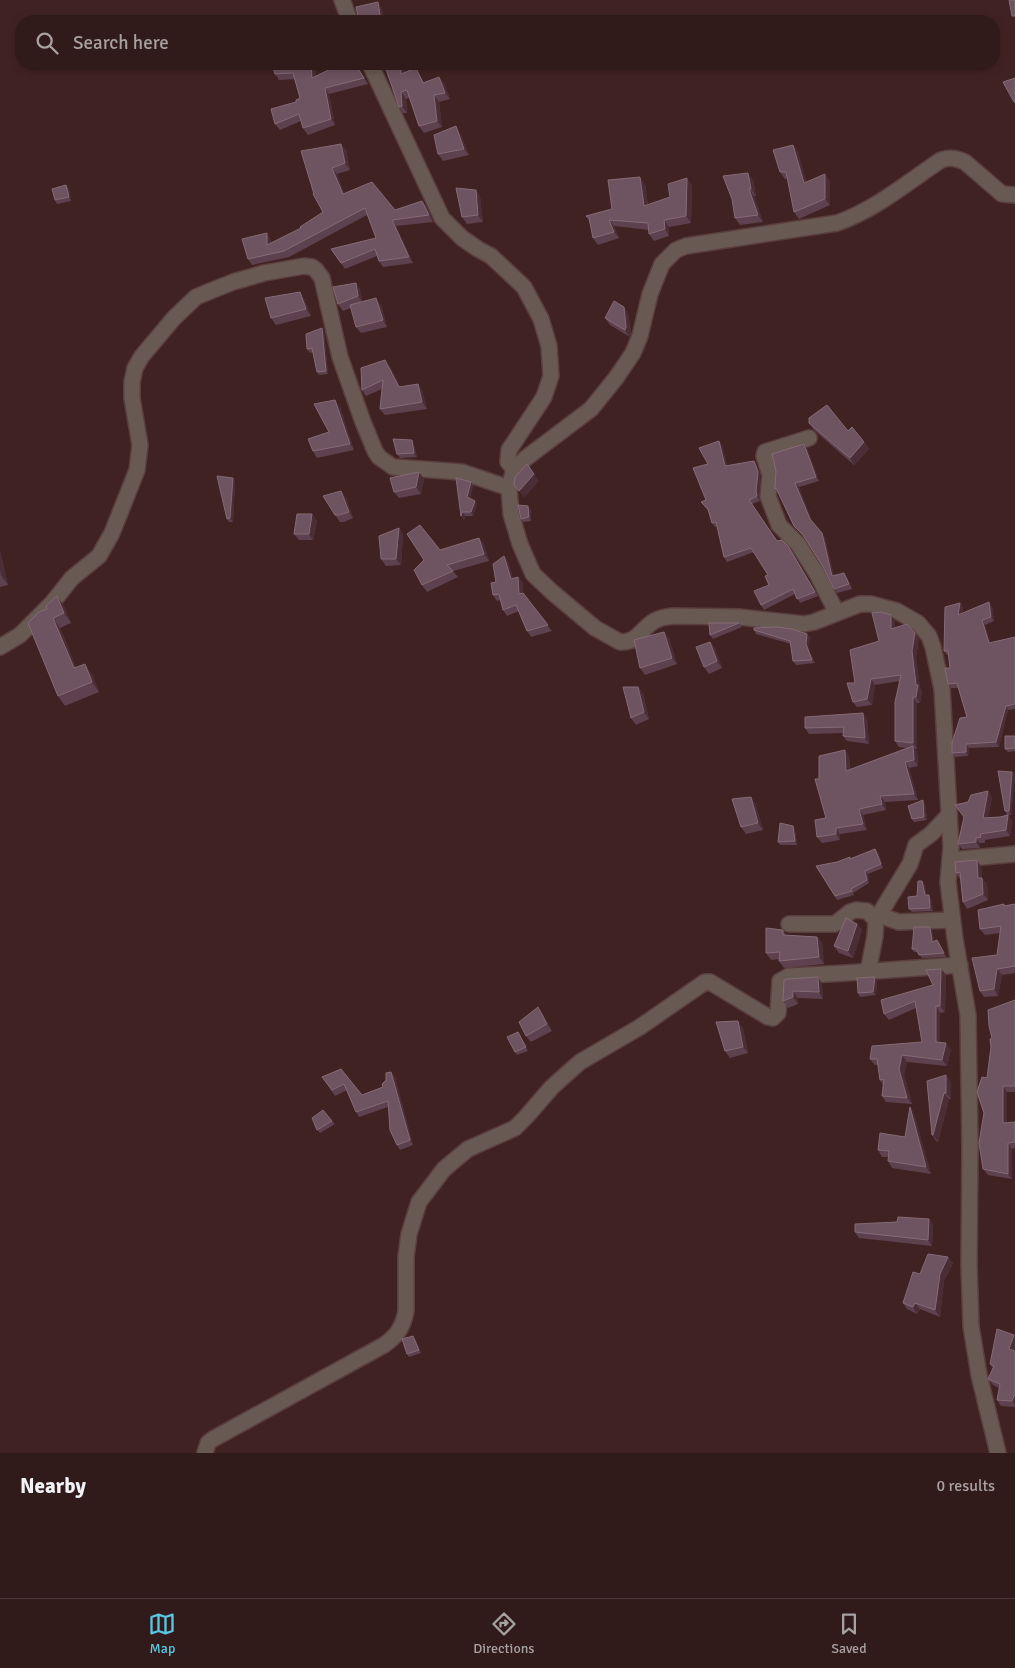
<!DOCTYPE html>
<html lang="en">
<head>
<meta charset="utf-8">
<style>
  :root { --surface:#311a1a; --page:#392323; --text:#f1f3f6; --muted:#a8a1a2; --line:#4c3839; --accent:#59c8e4 }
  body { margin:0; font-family:Signika,sans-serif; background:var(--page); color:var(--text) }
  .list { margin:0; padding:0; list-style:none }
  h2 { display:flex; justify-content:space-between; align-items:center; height:65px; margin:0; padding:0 20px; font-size:21px }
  h2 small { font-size:16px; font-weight:400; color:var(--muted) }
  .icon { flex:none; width:28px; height:28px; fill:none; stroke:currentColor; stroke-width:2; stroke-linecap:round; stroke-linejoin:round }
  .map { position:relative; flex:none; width:1015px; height:1453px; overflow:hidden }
  .search { position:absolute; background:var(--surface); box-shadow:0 2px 8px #0003; left:15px; right:15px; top:15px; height:55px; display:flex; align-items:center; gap:12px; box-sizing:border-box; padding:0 18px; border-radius:20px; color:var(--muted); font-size:19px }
  .sheet { height:145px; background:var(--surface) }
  nav { display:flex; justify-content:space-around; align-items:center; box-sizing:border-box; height:70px; border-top:1px solid var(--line); background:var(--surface); font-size:14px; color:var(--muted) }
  nav a { display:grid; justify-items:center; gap:2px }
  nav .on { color:var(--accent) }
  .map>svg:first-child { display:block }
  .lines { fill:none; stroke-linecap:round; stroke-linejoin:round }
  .minor-casing { stroke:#5b3e3e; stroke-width:18 }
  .minor { stroke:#685a52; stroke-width:15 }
  .wall { fill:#5d414f }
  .shaded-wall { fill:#4b2d36 }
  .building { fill:#6e5360; stroke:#856b76 }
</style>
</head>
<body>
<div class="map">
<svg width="1015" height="1453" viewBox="0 0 1015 1453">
  <rect width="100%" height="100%" fill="#412222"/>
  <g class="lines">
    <defs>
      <g id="minor">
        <polyline points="342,0 350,21"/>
        <polyline points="370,64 442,218 462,238 478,249 491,256 524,287 541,319 549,346 551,376 544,397 509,450 508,462 514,469"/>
        <polyline points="809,438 765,452 764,456 770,475 768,496 779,525 798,544 817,574 837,613"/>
        <polyline points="0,647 20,635 52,603 72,578 99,556 112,533 137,470 140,445 132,398 132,382 135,368 142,356 174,318 196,297 208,292 233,282 264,273 304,266 312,267 316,270 322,278 340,357 363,422 375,451 379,457 393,467 462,472 509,488"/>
        <polyline points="950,860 1015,854"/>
        <polyline points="879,915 899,922 952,920"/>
        <polyline points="876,920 910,864 916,845 931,834 949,815"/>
        <polyline points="789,924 835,924 850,912 856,910 867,911 876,920 875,936 868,972"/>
        <path d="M205,1453L208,1443L213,1439L384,1345C397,1336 403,1327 406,1311V1257L409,1234L419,1202L444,1169L468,1149L515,1128L526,1117L552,1087L580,1062L640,1027L705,982H710L768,1017L773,1018L778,1013L780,981L789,976L846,973L960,965"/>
        <path d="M998,1453L979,1375L971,1326L969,1265L970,1149L968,1015L955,939L948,882L951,847L942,689L933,647L929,636L918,623L897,611L871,604H860L814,622L804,624L739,617L673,616C665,617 657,618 650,624C640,632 635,643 620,642L595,628L552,592L533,574L520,544L511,514L509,488L514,469L526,458L591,409L616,378L633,353L640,336L650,294L662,264L676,250L686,246L837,223C875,210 908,182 941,160C950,157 956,158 965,162L1002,194L1015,195"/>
      </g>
    </defs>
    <use href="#minor" class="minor-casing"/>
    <use href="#minor" class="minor"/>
  </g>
  <g class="wall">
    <polygon points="382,9 385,21 393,18 395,21 359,21"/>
    <polygon points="272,64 316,76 341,64 356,64 368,84 329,94 335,125 308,135 303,128 301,121 280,130 275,124 300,98 295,79 279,80 275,74"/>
    <polygon points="405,64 405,72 420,75 424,83 444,83 450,99 439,102 442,127 424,133 419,126 409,98 406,99 407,113 403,113 399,107 387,72"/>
    <polygon points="460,133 469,155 443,161 438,154"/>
    <polygon points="341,144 346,150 350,170 337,174 344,193 395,210 427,207 433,222 396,226 413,263 383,267 379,261 377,256 345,269 331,249 376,238 367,215 289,257 252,265 248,259 271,240 271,243 301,228 323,212 314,194"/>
    <polygon points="793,145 798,152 806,182 830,181 830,205 799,219 794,212 788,179 785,179 780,172"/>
    <polygon points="753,180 756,196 754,196 763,222 740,225 735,218"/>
    <polygon points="645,184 648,205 670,197 692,185 691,223 669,227 669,236 654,241 649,234 649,230 614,226 619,238 598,245 593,238 590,222 586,216 612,209"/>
    <polygon points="66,185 69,189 71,201 57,204 55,200"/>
    <polygon points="476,190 480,197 483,222 467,224 462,217"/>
    <polygon points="360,289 362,302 381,305 387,327 361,333 356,327 351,308 343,311 338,304"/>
    <polygon points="304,299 311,316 276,325 271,318"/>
    <polygon points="624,307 628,314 631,333 630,337 610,325 605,318"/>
    <polygon points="324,331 328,374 319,375 317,372 313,352 310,353 307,349"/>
    <polygon points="390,367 400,387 418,384 422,391 427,409 385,415 380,409 382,389 366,396 362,390"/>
    <polygon points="340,407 354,450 317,458 313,451 329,432"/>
    <polygon points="809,423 848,431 864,442 869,449 854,465 814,430"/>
    <polygon points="414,444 417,457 400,458 397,454"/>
    <polygon points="722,445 727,466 754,461 757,466 760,476 759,495 760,501 752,504 777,541 791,550 818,596 800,603 795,594 764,610 761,605 769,585 768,575 754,552 727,562 724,557 717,526 715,527 712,523 708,511 701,502 706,500 708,464"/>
    <polygon points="807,448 819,481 799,487 812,521 825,538 834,576 847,578 852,589 837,593 822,565 805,538 794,526 778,493 775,489"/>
    <polygon points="424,479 421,494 399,498 394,492"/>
    <polygon points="235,481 233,522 229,522 227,519"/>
    <polygon points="471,482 473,486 470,498 475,501 477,504 473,516 465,516 464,520 461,516"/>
    <polygon points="346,498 353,518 344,522 340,522 335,515"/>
    <polygon points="531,510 531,521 523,522 521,519"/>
    <polygon points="312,514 317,521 313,540 299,540 294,534"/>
    <polygon points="399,528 403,534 401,565 386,566 381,559"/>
    <polygon points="479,538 484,545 489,561 453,571 458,577 427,592 422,585 440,550"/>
    <polygon points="0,551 8,585 0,587"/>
    <polygon points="504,556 508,562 513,578 518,577 523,583 523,593 552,631 531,637 527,631 519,611 507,616 503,610 500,600 497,601 493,595 496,582"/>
    <polygon points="960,603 963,607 962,613 992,606 994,621 985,625 990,643 1015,637 1015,709 1008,710 999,747 969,748 968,756 955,757 952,753 967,717 958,688 951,688 948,684 950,668 949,655 947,655 944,651"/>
    <polygon points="64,606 71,623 60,628 76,667 92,674 99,692 65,706 58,696 28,623"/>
    <polygon points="895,621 895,628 915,633 919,639 916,657 920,688 922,691 920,703 917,703 917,749 915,749 917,752 918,766 909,768 918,800 885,802 886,810 863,815 867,830 840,834 840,840 822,843 817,837 826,818 819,779 845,750 849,756 850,769 906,748 899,747 895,741 900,681 875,685 872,705 857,707 853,702 855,683 879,641"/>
    <polygon points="739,623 742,627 713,639 710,635"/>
    <polygon points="754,630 807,634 810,638 808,648 815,663 796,665 793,661 791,644 756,634"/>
    <polygon points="669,638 677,664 645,675 640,668"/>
    <polygon points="710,642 715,648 722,668 709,674 704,667"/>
    <polygon points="643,693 649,719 636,725 631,718"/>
    <polygon points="867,719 869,744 847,741 843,736 844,733 809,734 805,728"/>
    <polygon points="1015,736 1015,751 1008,752 1005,749"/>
    <polygon points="1012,772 1015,775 1011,815 1007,815 1005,811"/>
    <polygon points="992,797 988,818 1000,817 1008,815 1012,821 1010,836 985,840 985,843 980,843 980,848 962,849 958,844 964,817 955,805"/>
    <polygon points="755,803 763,830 746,834 741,827"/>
    <polygon points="925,804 927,820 914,822 912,819"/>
    <polygon points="793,826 795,830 797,845 780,845 778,842"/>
    <polygon points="875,849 878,852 883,868 868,874 869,883 853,893 854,895 837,900 816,866 851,859"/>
    <polygon points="981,867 982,878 987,884 988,900 967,909 963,902 960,879 956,873"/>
    <polygon points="922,881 925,885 926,895 929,895 931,898 933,911 912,912 909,909 917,896"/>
    <polygon points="1015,904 1015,973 1002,975 998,996 984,997 980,991 997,955 1000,933 985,935 980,929 1005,906"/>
    <polygon points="857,924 862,930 853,958 839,953 834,946"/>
    <polygon points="930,927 932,930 934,941 937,940 946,957 922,958 918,952 914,952 912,949"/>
    <polygon points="783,930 786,935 817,937 822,943 824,964 784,968 779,961 779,959 771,960 766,953"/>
    <polygon points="941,969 946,975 945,1012 940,1013 940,1043 951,1049 947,1066 907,1062 904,1075 912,1104 886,1102 882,1096 883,1085 880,1080 878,1065 875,1065 870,1059 922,1042 916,1008 889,1020 884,1014 933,985"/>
    <polygon points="784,980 822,984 823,999 798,998 798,1004 788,1008 783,1001"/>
    <polygon points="877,980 876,995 860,997 858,993"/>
    <polygon points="1015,1000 1015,1092 1007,1092 1007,1123 1015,1122 1015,1148 1012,1149 1012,1179 988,1175 983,1169 984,1113 992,1038"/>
    <polygon points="542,1013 552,1031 531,1042 526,1036"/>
    <polygon points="743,1028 748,1053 730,1058 725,1051"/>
    <polygon points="518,1032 528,1051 517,1055 515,1052"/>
    <polygon points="341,1069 362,1095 383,1087 386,1080 391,1072 395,1077 413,1145 400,1150 397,1145 388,1107 359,1117 356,1112 347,1090 335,1096 322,1077"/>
    <polygon points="927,1081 951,1082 951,1099 949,1099 938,1142 936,1141 932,1135"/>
    <polygon points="910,1107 914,1114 931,1174 892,1168 888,1161 888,1157 882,1157 878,1150 905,1137"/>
    <polygon points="332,1121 335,1124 320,1133 317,1130"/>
    <polygon points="929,1219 933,1225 932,1246 859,1238 855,1232 897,1222"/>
    <polygon points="948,1257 953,1263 944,1281 940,1317 920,1309 917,1314 907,1309 903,1303"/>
    <polygon points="1014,1335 1015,1336 1015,1407 1001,1406 997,1400 999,1388 993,1385 988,1379 993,1368 990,1364"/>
    <polygon points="415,1339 421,1353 409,1357 407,1354"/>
  </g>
  <g class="shaded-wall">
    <polygon points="378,2 382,9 385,21 381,21"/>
    <polygon points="311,64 315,64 317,84 312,78"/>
    <polygon points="400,64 405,64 405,81 401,74"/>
    <polygon points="439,77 444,83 450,99 445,93"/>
    <polygon points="325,88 329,94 335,125 331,119"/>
    <polygon points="401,92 406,99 407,113 402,106"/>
    <polygon points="434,95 439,102 442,127 437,121"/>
    <polygon points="456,126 460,133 469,155 464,149"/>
    <polygon points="341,144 346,150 350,170 345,163"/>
    <polygon points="793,145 798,152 809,190 804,183"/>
    <polygon points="332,168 337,174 347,200 343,194"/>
    <polygon points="748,173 753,180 756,196 751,189"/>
    <polygon points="825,174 830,181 830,205 825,199"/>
    <polygon points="640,177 645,184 649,213 644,206"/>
    <polygon points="687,178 692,185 691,223 686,216"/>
    <polygon points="66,185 69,189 71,201 69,197"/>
    <polygon points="749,189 754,196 763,222 758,215"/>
    <polygon points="476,190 480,197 483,222 478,215"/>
    <polygon points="422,201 427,207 433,222 429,215"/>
    <polygon points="392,220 396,226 413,263 409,257"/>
    <polygon points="609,220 614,226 619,238 614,232"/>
    <polygon points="664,220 669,227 669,236 665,229"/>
    <polygon points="267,233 271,240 272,251 267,245"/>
    <polygon points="356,283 360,289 363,303 358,296"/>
    <polygon points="300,292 304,299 311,316 306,309"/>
    <polygon points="376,298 381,305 387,327 383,320"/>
    <polygon points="624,307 628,314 631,333 630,337 625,330"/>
    <polygon points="322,328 324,331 328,374 326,371"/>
    <polygon points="385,360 390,367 404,394 399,387"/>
    <polygon points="418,384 422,391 427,409 422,402"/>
    <polygon points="335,400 340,407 354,450 350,444"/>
    <polygon points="412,440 414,444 417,457 414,453"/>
    <polygon points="719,441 722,445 728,471 725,466"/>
    <polygon points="864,442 869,449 854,465 850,458"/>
    <polygon points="804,444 807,448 819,481 816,477"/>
    <polygon points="754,461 757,466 760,476 759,495 760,501 757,496 756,491"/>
    <polygon points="527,464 539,481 524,498 519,491"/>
    <polygon points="419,472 424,479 421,494 416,487"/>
    <polygon points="233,478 235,481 233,522 230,518"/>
    <polygon points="471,482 473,486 469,500 467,497"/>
    <polygon points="795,483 799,487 813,523 810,519"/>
    <polygon points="341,491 346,498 353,518 349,512"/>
    <polygon points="475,501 477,504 473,516 471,512"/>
    <polygon points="528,506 531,510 531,521 529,517"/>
    <polygon points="462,512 465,516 464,520 461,516"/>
    <polygon points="312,514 317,521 313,540 309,534"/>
    <polygon points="399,528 403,534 401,565 396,559"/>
    <polygon points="822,533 825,538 835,580 832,576"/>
    <polygon points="479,538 484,545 489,561 484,554"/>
    <polygon points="0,551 8,585 1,575 0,569"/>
    <polygon points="504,556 508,562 515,584 511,579"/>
    <polygon points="518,577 523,583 523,600 519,594"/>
    <polygon points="57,596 64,606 71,623 64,613"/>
    <polygon points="989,602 992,606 994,621 991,617"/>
    <polygon points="960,603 963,607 961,619 958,615"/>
    <polygon points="891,615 895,621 895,635 891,629"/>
    <polygon points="53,618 60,628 81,678 74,668"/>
    <polygon points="982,620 985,625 992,647 989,643"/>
    <polygon points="664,632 669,638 677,664 672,658"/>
    <polygon points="915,633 919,639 916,657 920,688 922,691 920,703 916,697 916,685 912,651"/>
    <polygon points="807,634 810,638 808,648 815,663 812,660 806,644"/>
    <polygon points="710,642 715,648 722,668 717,661"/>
    <polygon points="85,664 92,674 99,692 92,682"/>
    <polygon points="871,679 875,685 872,705 867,699"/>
    <polygon points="638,687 643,693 649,719 644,712"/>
    <polygon points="913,697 917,703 917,749 913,743"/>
    <polygon points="1006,706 1008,710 999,747 996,742"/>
    <polygon points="863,713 867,719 869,744 865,738"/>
    <polygon points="966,744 969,748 968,756 966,752"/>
    <polygon points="913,746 917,752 918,766 914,760"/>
    <polygon points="845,750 849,756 850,777 846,771"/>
    <polygon points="905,762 909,768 918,800 914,794"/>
    <polygon points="1012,772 1015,775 1011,815 1009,811"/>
    <polygon points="988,791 992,797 987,824 983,818"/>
    <polygon points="880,796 885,802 886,810 882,804"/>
    <polygon points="751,797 755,803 763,830 758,823"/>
    <polygon points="923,800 925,804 927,820 924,817"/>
    <polygon points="859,809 863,815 867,830 863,824"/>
    <polygon points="1008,815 1012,821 1010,836 1006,830"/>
    <polygon points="793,826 795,830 797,845 795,841"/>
    <polygon points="836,828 840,834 840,840 836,834"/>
    <polygon points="976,838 980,843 980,848 976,842"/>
    <polygon points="875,849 878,852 883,868 881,864"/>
    <polygon points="977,860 981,867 982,878 987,884 988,900 983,894 978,878"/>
    <polygon points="865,871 868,874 869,883 867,880"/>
    <polygon points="922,881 925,885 927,898 925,895"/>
    <polygon points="929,895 931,898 933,911 930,908"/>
    <polygon points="857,924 862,930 853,958 848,951"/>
    <polygon points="930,927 932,930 935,945 932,942"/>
    <polygon points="817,937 822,943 824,964 819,957"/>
    <polygon points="941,969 946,975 945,1012 940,1006"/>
    <polygon points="997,969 1002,975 998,996 994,989"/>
    <polygon points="818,977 822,984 823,999 819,992"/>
    <polygon points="875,977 877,980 876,995 873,992"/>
    <polygon points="793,991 798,998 798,1004 793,997"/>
    <polygon points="936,1006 940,1013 940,1049 936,1042"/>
    <polygon points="538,1007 542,1013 552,1031 547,1024"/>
    <polygon points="738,1021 743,1028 748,1053 743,1047"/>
    <polygon points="946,1043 951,1049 947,1066 942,1060"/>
    <polygon points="902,1055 907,1062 904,1075 912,1104 907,1098 899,1069"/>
    <polygon points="391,1072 395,1077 413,1145 410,1140"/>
    <polygon points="946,1075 951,1082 951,1099 946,1093"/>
    <polygon points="1003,1086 1007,1092 1007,1129 1003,1123"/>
    <polygon points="944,1093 949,1099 938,1142 933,1135"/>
    <polygon points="910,1107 914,1114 931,1174 926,1167"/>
    <polygon points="1008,1143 1012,1149 1012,1179 1008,1174"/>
    <polygon points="929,1219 933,1225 932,1246 928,1240"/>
    <polygon points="948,1257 953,1263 944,1281 940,1317 935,1310 940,1274"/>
    <polygon points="915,1303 920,1309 917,1314 913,1307"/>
    <polygon points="1014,1335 1015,1336 1015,1350 1013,1355 1009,1349"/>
    <polygon points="413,1336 415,1339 421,1353 419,1350"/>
    <polygon points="1015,1394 1015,1405 1012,1401"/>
  </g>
  <g class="building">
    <polygon points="1009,0 1015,0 1015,16 1012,16"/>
    <polygon points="378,2 381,21 369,21 368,19 359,21 356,7"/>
    <polygon points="393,18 393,21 383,21"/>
    <polygon points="272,64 311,64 312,78 341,64 355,64 364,78 325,88 331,119 303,128 299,114 275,124 271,109 296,102 296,100 300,98 293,73 275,74"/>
    <polygon points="383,64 400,64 401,74 416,68 423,83 439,77 445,93 434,95 437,121 419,126 407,90 401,92 402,106 399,107 387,72"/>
    <polygon points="1015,78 1015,102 1014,102 1003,82"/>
    <polygon points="456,126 464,149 438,154 434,135"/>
    <polygon points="341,144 345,163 332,168 343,194 372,182 395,210 422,201 429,215 392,220 409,257 379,261 375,249 341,263 331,249 376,238 365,208 284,251 248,259 242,239 267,233 267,245 301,228 300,227 323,212 313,194 314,194 301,151"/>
    <polygon points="793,145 804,183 825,174 825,199 794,212 786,172 780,172 773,150"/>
    <polygon points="748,173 751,189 749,189 758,215 735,218 732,199 723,176"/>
    <polygon points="640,177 644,206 670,197 668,184 687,178 686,216 664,220 665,229 649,234 648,223 609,220 614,232 593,238 589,218 586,216 612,209 608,180"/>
    <polygon points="66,185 69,197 55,200 52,189"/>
    <polygon points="456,188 476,190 478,215 462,217"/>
    <polygon points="356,283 358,296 338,304 333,287"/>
    <polygon points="300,292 306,309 271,318 265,298"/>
    <polygon points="376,298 383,320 356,327 350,305"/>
    <polygon points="614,301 624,307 626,327 625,330 605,318"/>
    <polygon points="322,328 326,371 317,372 312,348 307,349 306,334"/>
    <polygon points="385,360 399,387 418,384 422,402 380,409 383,380 362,390 361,368"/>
    <polygon points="335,400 350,444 313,451 308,439 329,432 314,404"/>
    <polygon points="827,405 848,431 852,427 864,442 850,458 809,423 809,418"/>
    <polygon points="393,439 412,440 414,453 397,454"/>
    <polygon points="719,441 725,466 754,461 758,472 756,491 757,496 749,500 777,541 782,540 788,546 815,592 797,599 793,589 761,605 754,591 769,585 765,576 768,575 751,548 724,557 716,522 712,523 708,509 701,502 706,500 693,468 708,464 699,448"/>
    <polygon points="804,444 816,477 795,483 810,519 822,533 832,576 844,573 849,584 834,589 822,565 803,535 794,526 776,488 775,489 776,471 772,454"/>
    <polygon points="527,464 534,474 519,491 514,485 515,477"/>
    <polygon points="419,472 416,487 394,492 390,478"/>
    <polygon points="217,476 233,478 230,518 227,519"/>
    <polygon points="456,478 471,482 467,497 475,501 471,512 462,512 461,516"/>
    <polygon points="341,491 349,512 339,515 335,515 323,496"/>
    <polygon points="518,505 528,506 529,517 521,519"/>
    <polygon points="297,514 312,514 309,534 294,534"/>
    <polygon points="420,525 440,550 479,538 484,554 447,565 453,571 422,585 414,570 424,560 407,534"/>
    <polygon points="399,528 396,559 381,559 379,536"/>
    <polygon points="504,556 511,579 518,577 519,594 523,593 548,625 527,631 516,605 503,610 499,594 493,595 491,583 496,582 493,564"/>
    <polygon points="57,596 64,613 53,618 74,668 85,664 92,682 58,696 28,623 39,612 47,609 46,606"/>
    <polygon points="989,602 991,617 982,620 989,643 1015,637 1015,704 1006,706 996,742 966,744 966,752 952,753 952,743 960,718 967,717 957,683 948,684 945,668 950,668 948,651 944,651 945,607 960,603 958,615"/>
    <polygon points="881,612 891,615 891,629 907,624 915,633 912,651 916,685 918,685 916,697 913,697 913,743 895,741 895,702 901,675 871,679 867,699 853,702 847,683 855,683 850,650 879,641 872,613"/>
    <polygon points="709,623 739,623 710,635"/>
    <polygon points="776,627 792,629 807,634 806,644 812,660 793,661 790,641 754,630 754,628"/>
    <polygon points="664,632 672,658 640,668 634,640"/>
    <polygon points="710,642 717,661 704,667 696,647"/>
    <polygon points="623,687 638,687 644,712 631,718"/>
    <polygon points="863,713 865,738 843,736 844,727 805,728 805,717"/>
    <polygon points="1005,736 1015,736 1015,748 1005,749"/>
    <polygon points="913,746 914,760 905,762 914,794 880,796 882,804 859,809 863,824 836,828 836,834 817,837 815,820 826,818 815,779 819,779 819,756 845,750 846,771"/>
    <polygon points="998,771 1012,772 1009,811 1005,811"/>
    <polygon points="988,791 983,818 1000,817 1008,815 1006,830 980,834 981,837 976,838 976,842 958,844 964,817 955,805 968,802 971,795"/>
    <polygon points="751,797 758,823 741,827 732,799"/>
    <polygon points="923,800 924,817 912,819 908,806"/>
    <polygon points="780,823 793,826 795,841 778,842"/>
    <polygon points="875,849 881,864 865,871 867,880 851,889 852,891 835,896 816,866 837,862 850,857 850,859"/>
    <polygon points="977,860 978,878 982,878 983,894 963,902 960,872 956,873 955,862"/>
    <polygon points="918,881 922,881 925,895 929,895 930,908 909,909 908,897 917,896"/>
    <polygon points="1004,904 1004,906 1015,904 1015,966 997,969 994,989 980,991 972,958 997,955 1001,926 980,929 978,910"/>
    <polygon points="846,918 857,924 848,951 834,946"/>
    <polygon points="914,927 930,927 932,942 937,940 944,953 919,955 916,949 912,949"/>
    <polygon points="766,928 783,930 783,935 817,937 819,957 779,961 780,952 766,953"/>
    <polygon points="941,969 940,1006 936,1006 936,1042 946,1043 942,1060 902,1055 899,1069 907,1098 882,1096 884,1079 880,1080 877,1059 870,1059 872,1046 922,1042 915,1001 884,1014 881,1000 933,985 926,970"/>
    <polygon points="818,977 819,992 793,991 793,997 783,1001 784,980 787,979"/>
    <polygon points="875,977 873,992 858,993 857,978"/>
    <polygon points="1015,1000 1015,1086 1003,1086 1003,1123 1015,1122 1015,1142 1008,1143 1008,1174 983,1169 979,1143 984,1113 977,1092 982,1077 987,1078 991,1047 990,1039 992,1038 989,1026 988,1010"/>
    <polygon points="538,1007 547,1024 526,1036 519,1022"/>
    <polygon points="738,1021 743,1047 725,1051 716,1022"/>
    <polygon points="518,1032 526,1047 515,1052 507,1037"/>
    <polygon points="341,1069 362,1095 383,1087 382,1084 386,1080 386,1073 391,1072 410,1140 397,1145 390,1130 388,1101 356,1112 344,1084 332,1090 322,1077"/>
    <polygon points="946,1075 946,1093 944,1093 933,1135 932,1135 927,1081"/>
    <polygon points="910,1107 926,1167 888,1161 889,1151 878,1150 880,1133 905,1137"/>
    <polygon points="323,1110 332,1121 317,1130 312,1118"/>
    <polygon points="898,1217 929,1219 928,1240 855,1232 855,1224 897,1222"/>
    <polygon points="928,1254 948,1257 940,1274 935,1310 915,1303 913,1307 903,1303 913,1272 920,1274"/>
    <polygon points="997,1329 1014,1335 1009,1349 1015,1351 1015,1394 1012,1401 997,1400 1000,1384 988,1379 994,1366 990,1364"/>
    <polygon points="413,1336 419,1350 407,1354 402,1339"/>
  </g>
</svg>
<div class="search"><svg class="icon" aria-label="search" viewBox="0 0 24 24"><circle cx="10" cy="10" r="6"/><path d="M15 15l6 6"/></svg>Search here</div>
</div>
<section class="sheet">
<h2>Nearby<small>0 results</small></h2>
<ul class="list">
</ul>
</section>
<nav>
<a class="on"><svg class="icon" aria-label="map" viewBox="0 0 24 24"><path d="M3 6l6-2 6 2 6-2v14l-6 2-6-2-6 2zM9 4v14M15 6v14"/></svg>Map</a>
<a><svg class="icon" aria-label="directions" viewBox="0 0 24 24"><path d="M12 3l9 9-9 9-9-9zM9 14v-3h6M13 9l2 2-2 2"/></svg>Directions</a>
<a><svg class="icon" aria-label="saved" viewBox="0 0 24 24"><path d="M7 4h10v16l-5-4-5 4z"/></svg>Saved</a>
</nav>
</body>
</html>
